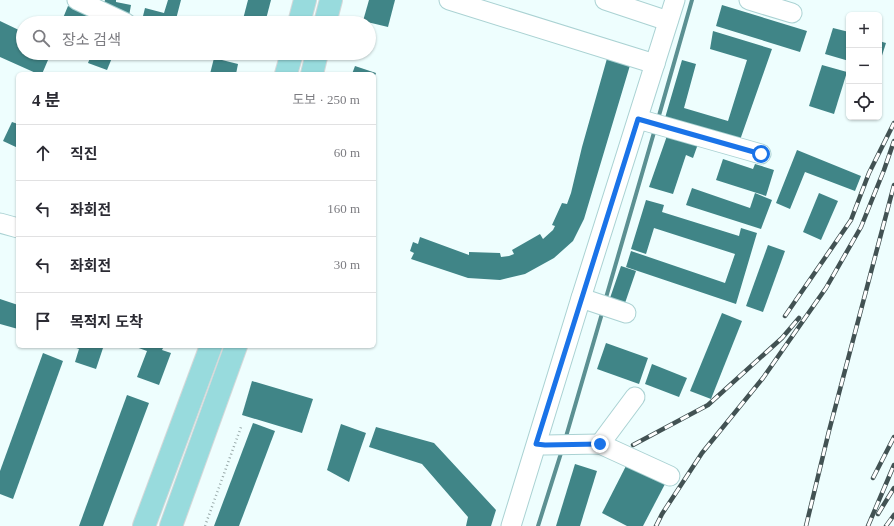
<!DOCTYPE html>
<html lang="ko">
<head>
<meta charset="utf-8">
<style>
  :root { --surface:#fff; --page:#f2f2f3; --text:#2b2b33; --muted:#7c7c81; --line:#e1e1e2 }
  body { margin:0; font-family:"Times New Roman","Noto Sans KR",serif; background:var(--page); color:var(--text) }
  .controls { position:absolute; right:12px; top:12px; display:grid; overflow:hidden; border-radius:6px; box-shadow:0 1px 3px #0004 }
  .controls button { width:36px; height:36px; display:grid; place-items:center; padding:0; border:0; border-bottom:1px solid var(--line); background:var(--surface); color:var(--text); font:20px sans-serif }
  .stop { position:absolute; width:12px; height:12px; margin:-9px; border:3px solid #1a73e8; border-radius:50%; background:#fff }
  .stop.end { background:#1a73e8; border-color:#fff; box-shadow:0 1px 4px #0008 }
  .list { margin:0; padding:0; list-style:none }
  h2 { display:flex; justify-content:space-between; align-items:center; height:52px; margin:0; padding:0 16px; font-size:17px }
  h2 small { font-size:13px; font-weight:400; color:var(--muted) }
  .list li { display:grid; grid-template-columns:26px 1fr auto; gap:12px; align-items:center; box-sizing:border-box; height:56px; padding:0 16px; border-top:1px solid var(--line) }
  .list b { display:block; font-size:15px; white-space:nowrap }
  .list em { font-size:13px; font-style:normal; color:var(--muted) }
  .icon { flex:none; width:22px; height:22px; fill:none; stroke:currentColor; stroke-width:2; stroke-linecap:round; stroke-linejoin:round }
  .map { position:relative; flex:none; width:894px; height:526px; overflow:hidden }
  .search { position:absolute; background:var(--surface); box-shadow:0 1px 3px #0004; left:16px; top:16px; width:360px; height:44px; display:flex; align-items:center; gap:10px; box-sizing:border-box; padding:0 14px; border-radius:22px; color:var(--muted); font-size:15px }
  .panel { position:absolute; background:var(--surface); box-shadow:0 1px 3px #0004; left:16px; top:72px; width:360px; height:276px; border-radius:6px }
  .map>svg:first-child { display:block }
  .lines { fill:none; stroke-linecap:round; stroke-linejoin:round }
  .stream { stroke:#5b9092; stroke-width:4 }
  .building { fill:#408587 }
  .minor-casing { stroke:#aad2d3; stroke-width:21 }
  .major-casing { stroke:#d5d8d9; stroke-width:24 }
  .path { stroke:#9aaaaa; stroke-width:2.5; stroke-dasharray:1 3; stroke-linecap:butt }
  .minor { stroke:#fff; stroke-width:19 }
  .major { stroke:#98dbdd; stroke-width:22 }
  .rail-casing { stroke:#425253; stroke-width:4.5 }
  .rail { stroke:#fff; stroke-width:3; stroke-dasharray:9; stroke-linecap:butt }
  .route { stroke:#1a73e8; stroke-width:5 }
</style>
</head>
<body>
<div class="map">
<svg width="894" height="526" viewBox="0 0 894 526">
  <rect width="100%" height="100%" fill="#eefefe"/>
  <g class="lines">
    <g class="stream">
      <polyline points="658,119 692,0"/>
      <polyline points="605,301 655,129"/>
      <polyline points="565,440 603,310"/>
      <polyline points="538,526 562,450"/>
    </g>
  </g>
  <g class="building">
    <polygon points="105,0 116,0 116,2 131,5 129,16 102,10"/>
    <polygon points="168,0 181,0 175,23 155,23 142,20 145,8 164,13"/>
    <polygon points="248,0 271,0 265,23 242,23"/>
    <polygon points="369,0 395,0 388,27 363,21"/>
    <polygon points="722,5 807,31 800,52 716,26"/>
    <polygon points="68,6 110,23 75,23 63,18"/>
    <polygon points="0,21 23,32 23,53 51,53 42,74 38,74 0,57"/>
    <polygon points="833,28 849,32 849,61 825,54"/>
    <polygon points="713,31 772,49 740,140 665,118 682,60 696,64 684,108 728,121 747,60 710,49"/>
    <polygon points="879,41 886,43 879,65"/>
    <polygon points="92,53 114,53 107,70 88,63"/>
    <polygon points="608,55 631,62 584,219 573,241 554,258 525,274 500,280 468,278 411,259 414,253 410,251 413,242 418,244 420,237 469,255 469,252 500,253 501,257 509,256 514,254 512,250 540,234 543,239 553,230 555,226 552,225 562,203 567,204 571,193 582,147"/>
    <polygon points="214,58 238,64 236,74 210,74"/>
    <polygon points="822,65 847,72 834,114 809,106"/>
    <polygon points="355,66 376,73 374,78 374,74 352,74"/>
    <polygon points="12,122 18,124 18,148 3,141"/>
    <polygon points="668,133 698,144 693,158 686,155 673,194 649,187"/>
    <polygon points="797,150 861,176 855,191 805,172 790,209 776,203"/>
    <polygon points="723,159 753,169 755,164 774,170 766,196 716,180"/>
    <polygon points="692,188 750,208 755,193 772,200 761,229 686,205"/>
    <polygon points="819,193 838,201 821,240 803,232"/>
    <polygon points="646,200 664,205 662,212 739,236 741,228 757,233 736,304 626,267 631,251 725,283 735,254 654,228 646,254 631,249"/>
    <polygon points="768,245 785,251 763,312 746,306"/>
    <polygon points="621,266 636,271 625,303 610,298"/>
    <polygon points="0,299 18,305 18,329 0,324"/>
    <polygon points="722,313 742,321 711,399 690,391"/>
    <polygon points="606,343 648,358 639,384 597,369"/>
    <polygon points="71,346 101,346 101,347 103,348 96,369 75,362 79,349"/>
    <polygon points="133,346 164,346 162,350 171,353 159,385 137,377 147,351"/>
    <polygon points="43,353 63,361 13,499 0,494 0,471"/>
    <polygon points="652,364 687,378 679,397 645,384"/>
    <polygon points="252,381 313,399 302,433 242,415"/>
    <polygon points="127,395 149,403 103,526 79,526"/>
    <polygon points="253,423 275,431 239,526 214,526"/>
    <polygon points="341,424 366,433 349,482 327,470"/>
    <polygon points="376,427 434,443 496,510 491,526 466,526 468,517 422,464 369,447"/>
    <polygon points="575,464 597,471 580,526 556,526"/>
    <polygon points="627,464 665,484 643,526 627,526 602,513"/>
  </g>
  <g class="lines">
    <defs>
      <g id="minor">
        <polyline points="77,0 126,23"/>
        <polyline points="449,0 655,64"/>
        <polyline points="605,0 668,21"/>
        <polyline points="749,0 792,13"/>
        <polyline points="638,119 761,154"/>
        <polyline points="0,223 18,228"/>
        <polyline points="581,298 626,313"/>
        <polyline points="537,444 545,445 600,444 670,476"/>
        <polyline points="600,444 635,397"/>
        <polyline points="511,526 581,298 675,0"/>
      </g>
      <g id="major">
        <polyline points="299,23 305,0"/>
        <polyline points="325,23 331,0"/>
        <polyline points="286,74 292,53"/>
        <polyline points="312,74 317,53"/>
        <polyline points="144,526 211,346"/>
        <polyline points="171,526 236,346"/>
      </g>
    </defs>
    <use href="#minor" class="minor-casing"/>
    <use href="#major" class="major-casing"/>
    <polyline class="path" points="205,526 241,427"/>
    <use href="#minor" class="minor"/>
    <use href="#major" class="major"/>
    <defs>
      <g id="rail">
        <polyline points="785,316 851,220 869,173 894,123"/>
        <polyline points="633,445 708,405 782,338 799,318"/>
        <polyline points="873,478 894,437"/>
        <polyline points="878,514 894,488"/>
        <polyline points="656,526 662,514 702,453 763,378 826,288 861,227 884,170 894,141"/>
        <polyline points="806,526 829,431 894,185"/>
        <polyline points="868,526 894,465"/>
        <polyline points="886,526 894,515"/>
      </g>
    </defs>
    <use href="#rail" class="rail-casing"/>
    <use href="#rail" class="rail"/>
  </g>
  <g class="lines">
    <polyline class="route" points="600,444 545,445 536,444 638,119 761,154"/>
  </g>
</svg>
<div class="controls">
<button>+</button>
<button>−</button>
<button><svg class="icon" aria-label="locate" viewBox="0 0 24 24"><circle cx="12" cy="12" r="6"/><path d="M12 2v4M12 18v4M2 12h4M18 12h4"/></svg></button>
</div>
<div class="stop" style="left:761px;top:154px"></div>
<div class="stop end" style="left:600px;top:444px"></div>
<div class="search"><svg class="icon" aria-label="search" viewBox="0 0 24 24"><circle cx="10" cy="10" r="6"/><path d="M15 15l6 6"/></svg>장소 검색</div>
<section class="panel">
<h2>4 분<small>도보 · 250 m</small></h2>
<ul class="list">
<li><svg class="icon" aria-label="ahead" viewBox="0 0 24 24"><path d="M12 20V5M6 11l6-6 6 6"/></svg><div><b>직진</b></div><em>60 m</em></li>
<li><svg class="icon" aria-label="left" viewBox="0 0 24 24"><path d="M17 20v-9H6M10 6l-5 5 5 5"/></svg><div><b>좌회전</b></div><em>160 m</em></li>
<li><svg class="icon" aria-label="left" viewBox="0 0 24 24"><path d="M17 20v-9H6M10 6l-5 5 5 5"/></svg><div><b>좌회전</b></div><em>30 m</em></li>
<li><svg class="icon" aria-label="arrive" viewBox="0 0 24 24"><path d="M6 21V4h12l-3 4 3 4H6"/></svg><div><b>목적지 도착</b></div></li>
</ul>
</section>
</div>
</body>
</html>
